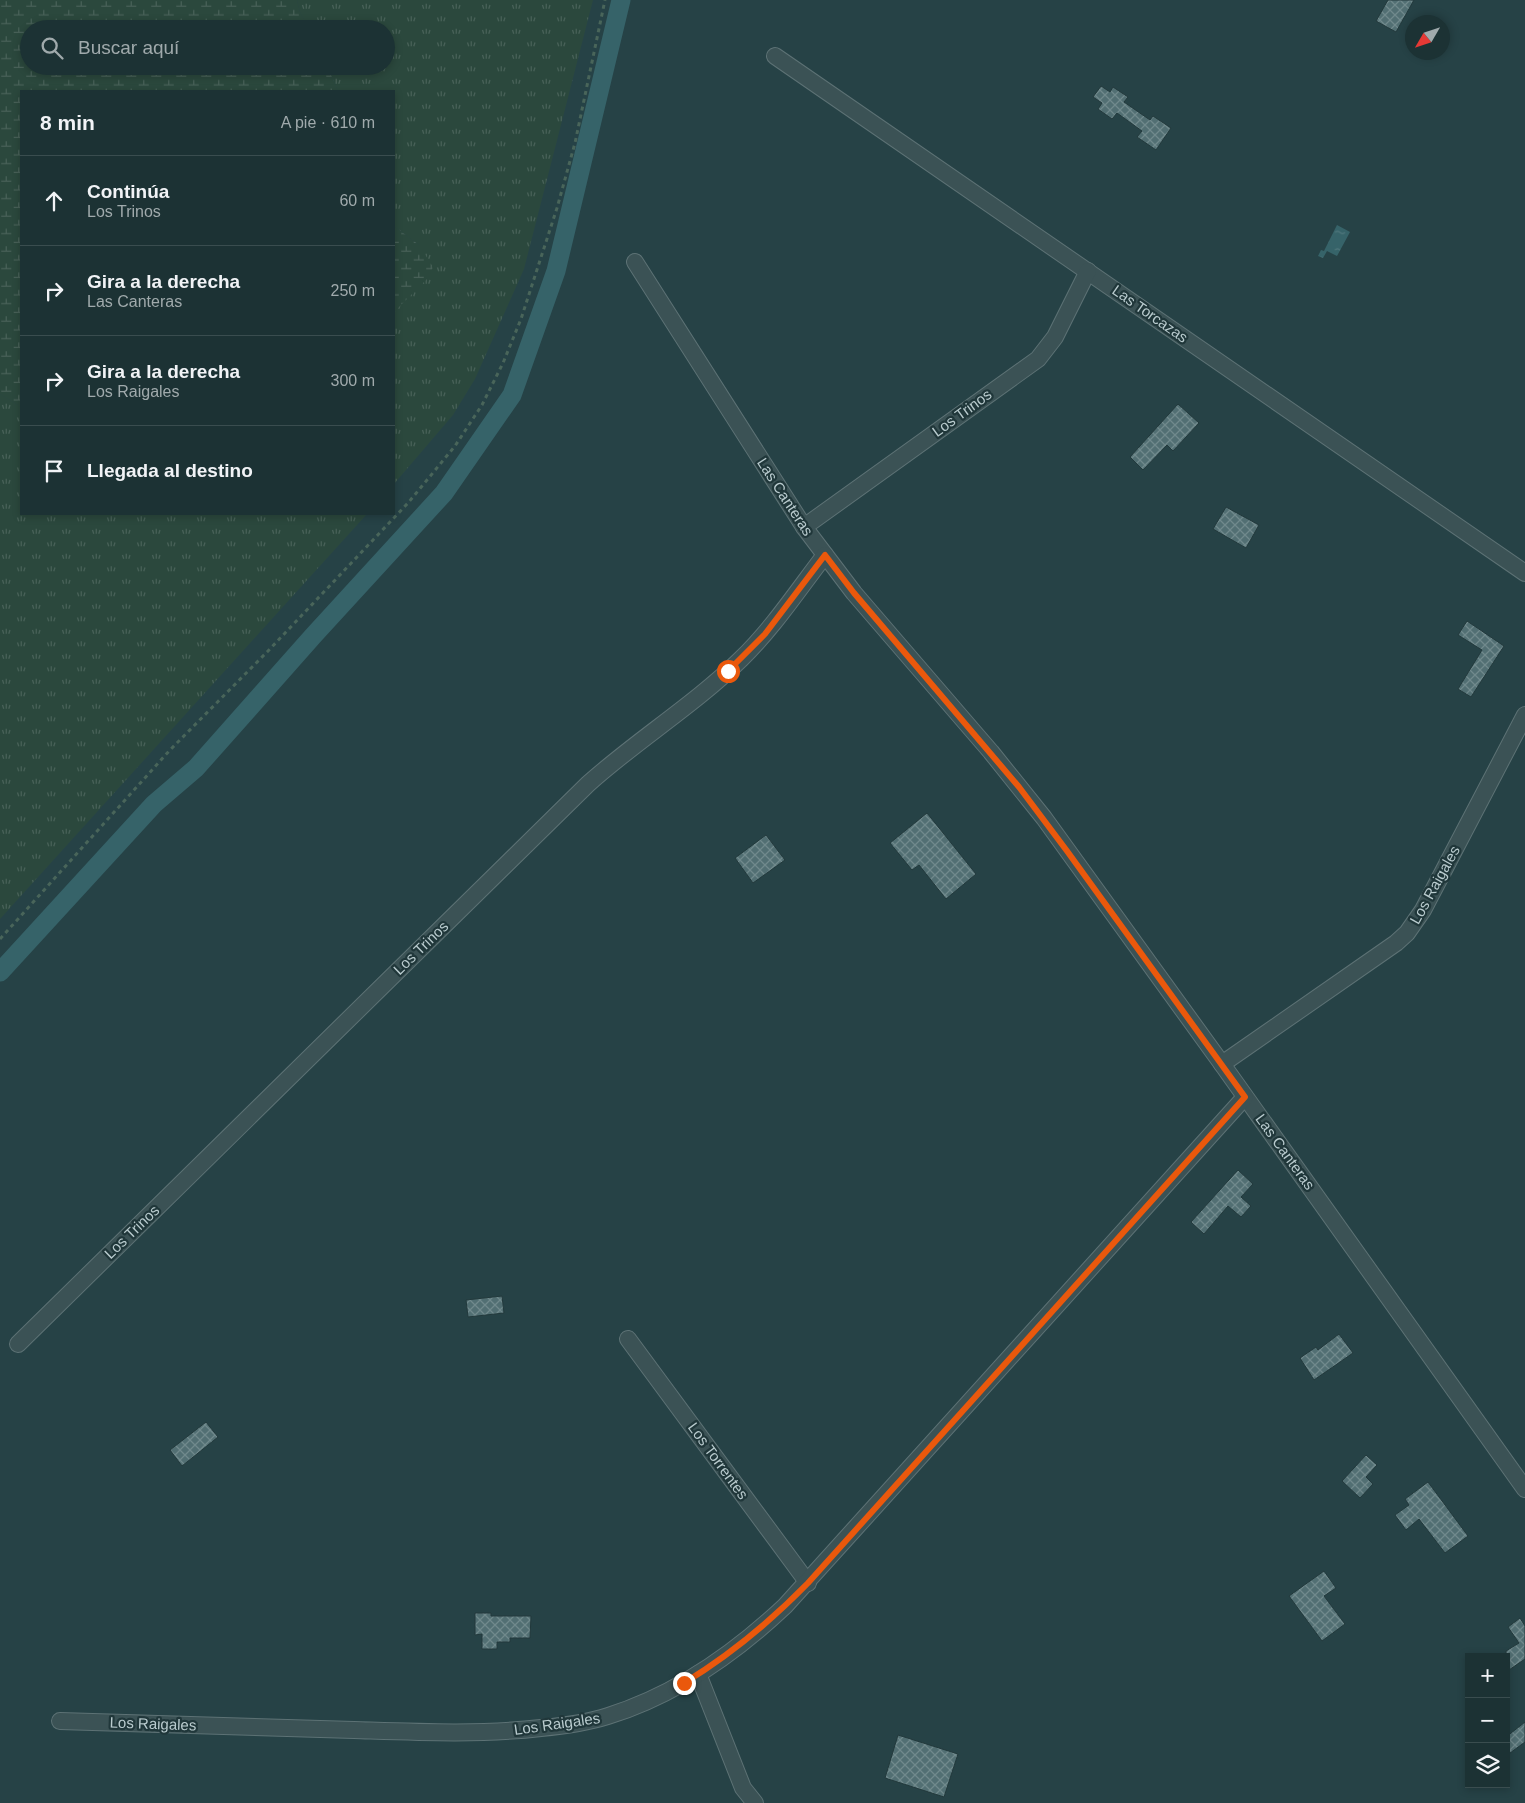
<!DOCTYPE html>
<html lang="es">
<head>
<meta charset="utf-8">
<style>
  :root { --surface:#1c3234; --page:#253a3c; --text:#f1f3f6; --muted:#a0aaac; --line:#3a4d4f }
  body { margin:0; font-family:Arial,sans-serif; background:var(--page); color:var(--text) }
  .controls { position:absolute; right:15px; bottom:15px; display:grid; overflow:hidden; border-radius:0px; box-shadow:0 2px 8px #0003 }
  .controls button { width:45px; height:45px; display:grid; place-items:center; padding:0; border:0; border-bottom:1px solid var(--line); background:var(--surface); color:var(--text); font:25px sans-serif }
  .compass { position:absolute; left:1405px; top:15px; width:45px; height:45px; border-radius:50%; background:var(--surface); box-shadow:0 2px 8px #0003; rotate:231deg }
  .stop { position:absolute; width:15px; height:15px; margin:-11px; border:4px solid #ea580c; border-radius:50%; background:#fff }
  .stop.end { background:#ea580c; border-color:#fff; box-shadow:0 1px 5px #0008 }
  .list { margin:0; padding:0; list-style:none }
  h2 { display:flex; justify-content:space-between; align-items:center; height:65px; margin:0; padding:0 20px; font-size:21px }
  h2 small { font-size:16px; font-weight:400; color:var(--muted) }
  .list li { display:grid; grid-template-columns:32px 1fr auto; gap:15px; align-items:center; box-sizing:border-box; height:90px; padding:0 20px; border-top:1px solid var(--line) }
  .list b { display:block; font-size:19px; white-space:nowrap }
  .list p { margin:0; font-size:16px; white-space:nowrap; color:var(--muted) }
  .list em { font-size:16px; font-style:normal; color:var(--muted) }
  .icon { flex:none; width:28px; height:28px; fill:none; stroke:currentColor; stroke-width:2; stroke-linecap:round; stroke-linejoin:round }
  .map { position:relative; flex:none; width:1525px; height:1803px; overflow:hidden }
  .search { position:absolute; background:var(--surface); box-shadow:0 2px 8px #0003; left:20px; top:20px; width:375px; height:55px; display:flex; align-items:center; gap:12px; box-sizing:border-box; padding:0 18px; border-radius:28px; color:var(--muted); font-size:19px }
  .panel { position:absolute; background:var(--surface); box-shadow:0 2px 8px #0003; left:20px; top:90px; width:375px; height:425px; border-radius:0px }
  .map>svg:first-child { display:block }
  .grass { fill:url(#grass-tufts) }
  .wetland { fill:url(#wetland-marsh) }
  .water { fill:url(#water-ripples) }
  .lines { fill:none; stroke-linecap:round; stroke-linejoin:round }
  .canal { stroke:#366369; stroke-width:19 }
  .building { fill:url(#building-cross-hatch); stroke:#22393c }
  .street-casing { stroke:#5d7275; stroke-width:18 }
  .path { stroke:#49655a; stroke-width:3; stroke-dasharray:4 4; stroke-linecap:butt }
  .street { stroke:#3b5255; stroke-width:16 }
  .route { stroke:#ea580c; stroke-width:6 }
  .labels { text-anchor:middle; stroke-width:4.5; stroke-linejoin:round; paint-order:stroke }
  .street-label { font-size:15px; fill:#b9cbce; stroke:#20373a }
</style>
</head>
<body>
<div class="map">
<svg width="1525" height="1803" viewBox="0 0 1525 1803">
  <defs>
    <pattern id="grass-tufts" width="24" height="20" patternUnits="userSpaceOnUse" patternTransform="scale(1.25)"><rect width="24" height="20" fill="#2b483d"/><path d="M3 7l-1-3M5 7V3M7 7l1-3M15 17l-1-3M17 17v-4M19 17l1-3" fill="none" stroke="#486158"/></pattern>
    <pattern id="wetland-marsh" width="20" height="14" patternUnits="userSpaceOnUse" patternTransform="scale(1.25)"><rect width="20" height="14" fill="#2b483d"/><path d="M1 5h8M5 5V1M11 12h8M15 12V8" fill="none" stroke="#486158"/></pattern>
    <pattern id="water-ripples" width="26" height="14" patternUnits="userSpaceOnUse" patternTransform="scale(1.25)"><rect width="26" height="14" fill="#366369"/><path d="M2 4q2-2 4 0t4 0M15 11q2-2 4 0t4 0" fill="none" stroke="#51787d"/></pattern>
    <pattern id="building-cross-hatch" width="8" height="8" patternUnits="userSpaceOnUse" patternTransform="scale(1.25)"><rect width="8" height="8" fill="#526f73"/><path d="M0 0l8 8M0 8l8-8" fill="none" stroke="#70898c"/></pattern>
  </defs>
  <rect width="100%" height="100%" fill="#264246"/>
  <g class="grass">
    <polygon points="297,0 593,0 524,269 475,379 453,415 394,484 394,314 419,245 394,226 394,91 338,91 327,66 386,66 386,29 309,29 300,12"/>
    <polygon points="0,394 21,407 21,514 367,514 0,919"/>
  </g>
  <g class="wetland">
    <polygon points="0,0 297,0 300,12 309,29 29,29 29,66 327,66 338,91 21,91 21,407 0,394"/>
    <polygon points="394,226 419,245 433,267 428,278 396,310 394,314"/>
  </g>
  <polygon class="water" points="1337,225 1350,232 1337,256 1327,251 1323,258 1318,256 1321,250 1324,251"/>
  <g class="lines">
    <polyline class="canal" points="0,972 154,804 196,768 313,636 444,493 512,395 556,271 621,0"/>
  </g>
  <g class="building">
    <polygon points="1388,0 1414,0 1396,32 1376,21"/>
    <polygon points="1101,86 1110,92 1113,87 1128,97 1124,102 1150,120 1153,116 1171,128 1156,150 1137,137 1142,131 1117,113 1112,119 1098,109 1102,103 1093,97"/>
    <polygon points="1178,404 1199,423 1173,451 1167,445 1143,470 1130,457"/>
    <polygon points="1226,507 1259,525 1246,548 1213,529"/>
    <polygon points="1467,621 1504,646 1471,697 1458,689 1482,650 1458,635"/>
    <polygon points="927,813 976,874 946,899 919,865 912,870 890,843"/>
    <polygon points="766,835 785,860 753,883 735,858"/>
    <polygon points="1238,1170 1253,1184 1241,1197 1251,1206 1241,1217 1228,1206 1204,1234 1191,1222"/>
    <polygon points="502,1296 504,1313 468,1317 466,1300"/>
    <polygon points="1339,1334 1353,1353 1314,1380 1300,1358 1316,1347 1318,1350"/>
    <polygon points="206,1422 218,1437 182,1466 170,1450"/>
    <polygon points="1366,1455 1377,1465 1366,1477 1373,1484 1360,1498 1342,1481"/>
    <polygon points="1428,1482 1468,1536 1445,1553 1419,1519 1406,1530 1395,1515 1409,1505 1405,1499"/>
    <polygon points="1324,1571 1336,1588 1324,1596 1345,1624 1322,1641 1289,1596"/>
    <polygon points="475,1613 491,1613 491,1616 531,1616 530,1638 510,1638 510,1642 497,1642 497,1649 482,1649 482,1634 475,1635"/>
    <polygon points="1520,1618 1525,1626 1525,1659 1506,1672 1506,1651 1519,1643 1508,1627"/>
    <polygon points="1525,1722 1525,1742 1506,1756 1506,1737"/>
    <polygon points="898,1735 958,1754 944,1797 885,1778"/>
  </g>
  <g class="lines">
    <defs>
      <g id="street">
        <polyline points="775,56 1525,573"/>
        <polyline points="635,262 804,527 854,593 991,752 1044,818 1222,1064 1525,1489"/>
        <polyline points="804,527 1038,359 1055,337 1088,271"/>
        <polyline points="1222,1064 1396,943 1407,933 1423,910 1525,715"/>
        <polyline points="628,1339 808,1583"/>
        <path d="M18,1344L588,784C637,740 694,705 741,659C773,628 798,590 825,555"/>
        <polyline points="698,1674 743,1788 755,1803"/>
        <path d="M60,1721C158,1724 256,1727 354,1730C416,1732 479,1735 541,1728C564,1726 586,1723 608,1716C676,1695 734,1654 785,1606L1245,1097"/>
      </g>
    </defs>
    <use href="#street" class="street-casing"/>
    <polyline class="path" points="0,939 170,750 268,651 408,503 455,446 482,405 503,363 521,319 557,208 575,143 605,0"/>
    <use href="#street" class="street"/>
  </g>
  <g class="lines">
    <path class="route" d="M684,1683C730,1655 770,1622 808,1583L1245,1097L1067,851L1019,787L854,593L825,555L765,634L728,671"/>
  </g>
  <g class="labels">
    <g class="street-label">
      <text transform="translate(1150 314) rotate(35)" y="5">Las Torcazas</text>
      <text transform="translate(962 413) rotate(-36)" y="5">Los Trinos</text>
      <text transform="translate(785 497) rotate(57)" y="5">Las Canteras</text>
      <text transform="translate(1435 885) rotate(-61)" y="5">Los Raigales</text>
      <text transform="translate(421 948) rotate(-44)" y="5">Los Trinos</text>
      <text transform="translate(1285 1152) rotate(54)" y="5">Las Canteras</text>
      <text transform="translate(132 1232) rotate(-44)" y="5">Los Trinos</text>
      <text transform="translate(718 1461) rotate(54)" y="5">Los Torrentes</text>
      <text transform="translate(153 1724) rotate(2)" y="5">Los Raigales</text>
      <text transform="translate(557 1724) rotate(-8)" y="5">Los Raigales</text>
    </g>
  </g>
</svg>
<div class="controls">
<button>+</button>
<button>−</button>
<button><svg class="icon" aria-label="layers" viewBox="0 0 24 24"><path d="M12 4l9 5-9 5-9-5zM3 14l9 5 9-5"/></svg></button>
</div>
<svg class="compass" viewBox="-18 -18 36 36"><path d="M0-13l5 13h-10z" fill="#e53935"/><path d="M0 13l5-13h-10z" fill="#a0aaac"/></svg>
<div class="stop" style="left:728px;top:671px"></div>
<div class="stop end" style="left:684px;top:1683px"></div>
<div class="search"><svg class="icon" aria-label="search" viewBox="0 0 24 24"><circle cx="10" cy="10" r="6"/><path d="M15 15l6 6"/></svg>Buscar aquí</div>
<section class="panel">
<h2>8 min<small>A pie · 610 m</small></h2>
<ul class="list">
<li><svg class="icon" aria-label="ahead" viewBox="0 0 24 24"><path d="M12 20V5M6 11l6-6 6 6"/></svg><div><b>Continúa</b><p>Los Trinos</p></div><em>60 m</em></li>
<li><svg class="icon" aria-label="right" viewBox="0 0 24 24"><path d="M7 20v-9h11M14 6l5 5-5 5"/></svg><div><b>Gira a la derecha</b><p>Las Canteras</p></div><em>250 m</em></li>
<li><svg class="icon" aria-label="right" viewBox="0 0 24 24"><path d="M7 20v-9h11M14 6l5 5-5 5"/></svg><div><b>Gira a la derecha</b><p>Los Raigales</p></div><em>300 m</em></li>
<li><svg class="icon" aria-label="arrive" viewBox="0 0 24 24"><path d="M6 21V4h12l-3 4 3 4H6"/></svg><div><b>Llegada al destino</b></div></li>
</ul>
</section>
</div>
</body>
</html>
